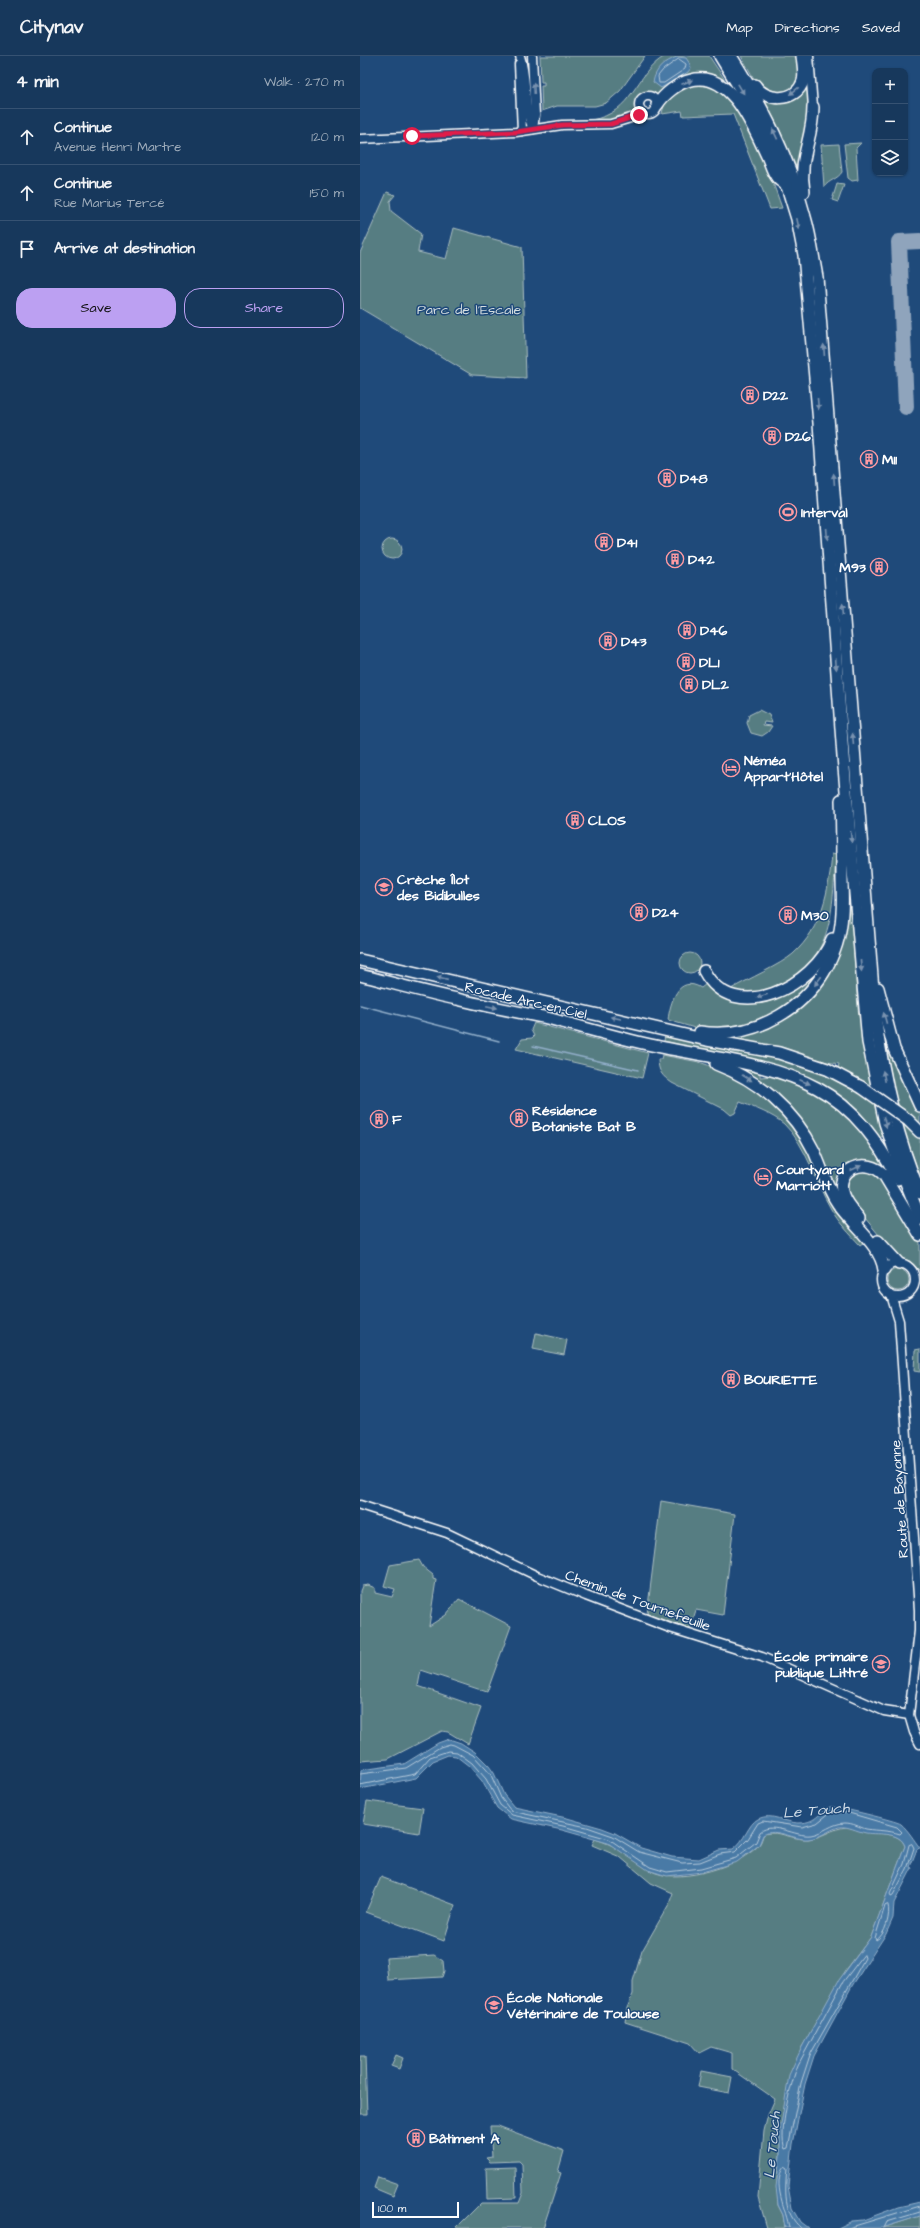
<!DOCTYPE html>
<html lang="en">
<head>
<meta charset="utf-8">
<style>
  :root { --surface:#17385c; --page:#203f62; --text:#f1f3f6; --muted:#9eacbb; --line:#365272; --accent:#bca0f2 }
  body { margin:0; font-family:"Architects Daughter",sans-serif; background:var(--page); color:var(--text) }
  .controls { position:absolute; right:12px; top:12px; display:grid; overflow:hidden; border-radius:8px; box-shadow:0 1px 3px #0004 }
  .controls button { width:36px; height:36px; display:grid; place-items:center; padding:0; border:0; border-bottom:1px solid var(--line); background:var(--surface); color:var(--text); font:20px sans-serif }
  .scale { position:absolute; left:12px; bottom:10px; width:87px; box-sizing:border-box; padding-left:4px; border:2px solid #fff; border-top:0; font-size:11px; line-height:14px; white-space:nowrap; color:#fff; -webkit-text-stroke:3px #1f4a7a; paint-order:stroke }
  .stop { position:absolute; width:12px; height:12px; margin:-9px; border:3px solid #e11d48; border-radius:50%; background:#fff }
  .stop.end { background:#e11d48; border-color:#fff; box-shadow:0 1px 4px #0008 }
  .list { margin:0; padding:0; list-style:none }
  h2 { display:flex; justify-content:space-between; align-items:center; height:52px; margin:0; padding:0 16px; font-size:17px }
  h2 small { font-size:13px; font-weight:400; color:var(--muted) }
  .list li { display:grid; grid-template-columns:26px 1fr auto; gap:12px; align-items:center; box-sizing:border-box; height:56px; padding:0 16px; border-top:1px solid var(--line) }
  .list b { display:block; font-size:15px; white-space:nowrap }
  .list p { margin:0; font-size:13px; white-space:nowrap; color:var(--muted) }
  .list em { font-size:13px; font-style:normal; color:var(--muted) }
  .actions { display:flex; gap:8px; padding:12px 16px }
  .actions a { flex:1; padding:9px 0; border:1px solid var(--accent); border-radius:16px; text-align:center; font-size:14px; color:var(--accent) }
  .actions .main { background:var(--accent); color:#111 }
  .icon { flex:none; width:22px; height:22px; fill:none; stroke:currentColor; stroke-width:2; stroke-linecap:round; stroke-linejoin:round }
  .map { position:relative; flex:none; width:560px; height:2172px; overflow:hidden }
  header { display:flex; align-items:center; gap:24px; box-sizing:border-box; height:56px; padding:0 20px; background:var(--surface); border-bottom:1px solid var(--line) }
  header strong { font-size:19px }
  nav { display:flex; gap:22px; margin-inline-start:auto; font-size:14px }
  main { display:flex }
  aside { flex:1; background:var(--surface) }
  .map>svg:first-child { display:block }
  .green { fill:#577d82; stroke:#abbec0 }
  .water { fill:#497aa6; stroke:#92afca }
  .lines { fill:none; stroke-linecap:round; stroke-linejoin:round }
  .shore { stroke:#b6cadb; stroke-width:1 }
  .stream { stroke:#92afca; stroke-width:1.5 }
  .taxiway { stroke:#8fa4bc; stroke-width:16 }
  .secondary-casing { stroke:#fff; stroke-width:11 }
  .highway-casing { stroke:#fff; stroke-width:14 }
  .secondary { stroke:#1f4a7a; stroke-width:8 }
  .highway { stroke:#1f4a7a; stroke-width:11 }
  .highway-bridge-casing { stroke:#fff; stroke-width:14; stroke-linecap:butt }
  .highway-bridge { stroke:#1f4a7a; stroke-width:11 }
  .oneway { fill:#7992af }
  .route { stroke:#e11d48; stroke-width:5 }
  .labels { text-anchor:middle; stroke-width:3; stroke-linejoin:round; paint-order:stroke }
  .park-label { font-size:14px; fill:#d5dee0; stroke:#1f4a7a }
  .poi-label { font-size:14px; font-weight:bold; fill:#fff; stroke:#1f4a7a; text-anchor:start }
  .street-label { font-size:14px; fill:#fff; stroke:#1f4a7a }
  .water-label { font-size:15px; font-style:italic; fill:#d2dee9; stroke:#1f4a7a }
</style>
</head>
<body>
<header>
<strong>Citynav</strong>
<nav><a>Map</a><a>Directions</a><a>Saved</a></nav>
</header>
<main>
<aside>
<h2>4 min<small>Walk · 270 m</small></h2>
<ul class="list">
<li><svg class="icon" aria-label="ahead" viewBox="0 0 24 24"><path d="M12 20V5M6 11l6-6 6 6"/></svg><div><b>Continue</b><p>Avenue Henri Martre</p></div><em>120 m</em></li>
<li><svg class="icon" aria-label="ahead" viewBox="0 0 24 24"><path d="M12 20V5M6 11l6-6 6 6"/></svg><div><b>Continue</b><p>Rue Marius Tercé</p></div><em>150 m</em></li>
<li><svg class="icon" aria-label="arrive" viewBox="0 0 24 24"><path d="M6 21V4h12l-3 4 3 4H6"/></svg><div><b>Arrive at destination</b></div></li>
</ul>
<div class="actions"><a class="main">Save</a><a>Share</a></div>
</aside>
<div class="map">
<svg width="560" height="2172" viewBox="0 0 560 2172">
  <rect width="100%" height="100%" fill="#1f4a7a"/>
  <filter id="ink" filterUnits="userSpaceOnUse"><feTurbulence type="fractalNoise" baseFrequency=".025" numOctaves="2"/><feDisplacementMap in="SourceGraphic" scale="8" xChannelSelector="R" yChannelSelector="G"/><feConvolveMatrix kernelMatrix="1 2 1 2 8 2 1 2 1" color-interpolation-filters="sRGB"/></filter>
  <g filter="url(#ink)">
    <g class="green">
      <polygon points="180,0 285,0 260,35 246,47 235,50 197,50 182,55 181,30 184,30 184,26 181,26"/>
      <path d="M305,0H349L365,24L363,26L351,21L298,42L287,35C277,40 273,45 276,56L255,64L231,65V64C274,57 274,18 305,0Z"/>
      <polygon points="381,0 432,0 440,3 439,25 427,36 412,38 396,26"/>
      <polygon points="447,17 449,60 437,113 419,72 403,42 420,44"/>
      <path d="M346,27C385,44 408,113 422,152L410,153L373,58L323,60L322,55L302,58C305,36 327,29 346,27Z"/>
      <polygon points="501,87 496,92 498,124 492,125 488,122 484,88"/>
      <path d="M479,88L482,116C478,123 469,124 464,131L461,89Z"/>
      <polygon points="477,128 484,129 478,146 472,144"/>
      <polygon points="27,136 35,139 30,145 31,155 61,178 58,196 86,203 94,172 162,191 166,322 112,319 0,252 0,197"/>
      <circle cx="32" cy="493" r="10"/>
      <polygon points="399,654 409,659 412,667 404,666 403,669 412,670 408,676 402,680 391,677 387,667 389,659"/>
      <path d="M472,798L476,799C472,852 475,904 418,929C399,937 391,941 371,933C388,923 420,909 433,898C462,872 469,835 472,798Z"/>
      <polygon points="487,799 498,953 511,1030 478,1012 479,1008 467,1006 424,993 365,982 406,970 467,917"/>
      <circle cx="330" cy="907" r="10"/>
      <path d="M455,916L459,919L437,943L403,964L370,973H338L308,964C310,947 318,918 341,932L346,928C385,964 420,947 455,916Z"/>
      <polygon points="522,966 560,1054 560,1067 536,1047"/>
      <polygon points="174,967 288,997 282,1022 156,993 162,983 172,982 174,980 171,974"/>
      <polygon points="305,979 364,991 370,996 379,997 380,994 446,1009 495,1031 514,1046 523,1080 518,1083 485,1047 362,999 304,985"/>
      <path d="M302,999L339,1006L362,1014L399,1034L430,1065L504,1186L500,1189C490,1178 478,1166 471,1153C455,1126 447,1090 424,1068C412,1058 395,1052 380,1046L375,1057L371,1059L364,1053L312,1027C302,1020 298,1015 298,1003H301Z"/>
      <path d="M387,1014L400,1017V1021L414,1020L451,1033L478,1050L516,1091L519,1101L526,1109L537,1130C522,1112 514,1097 488,1110L481,1145L453,1086L385,1018Z"/>
      <polygon points="540,1063 560,1081 560,1121"/>
      <path d="M507,1113L519,1119L560,1187V1215L550,1205L537,1201L491,1145C483,1124 488,1120 507,1113Z"/>
      <circle cx="538" cy="1224" r="11"/>
      <polygon points="176,1277 207,1284 204,1299 173,1293"/>
      <polygon points="560,1293 560,1316 554,1315 555,1294"/>
      <polygon points="301,1445 375,1458 363,1559 336,1554 330,1573 287,1558"/>
      <polygon points="59,1504 63,1511 73,1519 73,1523 76,1524 69,1570 86,1559 99,1543 151,1570 127,1636 61,1614 58,1630 121,1652 108,1688 88,1676 82,1675 28,1703 0,1705 0,1535 2,1530 8,1529 15,1532 15,1537 32,1541 35,1533 24,1530 30,1509"/>
      <polygon points="7,1745 63,1752 59,1777 3,1768"/>
      <path d="M487,1771C492,1772 497,1774 502,1775C515,1779 539,1774 545,1790L511,1881L486,1914L442,1991L425,2047L420,2075V2100L417,2121L418,2149L423,2159L425,2172H407L398,2141L404,2075L408,2059L415,2043L372,2013V1997L351,1991L339,1997L330,1987L265,1966L267,1952L273,1938V1925L282,1895L309,1848L313,1837L291,1827L260,1801L232,1789L235,1783C247,1787 257,1791 268,1799C277,1805 285,1813 296,1817C323,1827 380,1810 399,1789C402,1785 402,1781 404,1778C420,1774 432,1784 448,1783C462,1782 472,1772 487,1771Z"/>
      <polygon points="21,1821 95,1849 84,1885 6,1856"/>
      <polygon points="74,1899 83,1905 84,1915 82,1921 28,1924 26,1902"/>
      <polygon points="36,1999 43,2002 39,2013 31,2010"/>
      <polygon points="0,2000 5,2000 7,2058 0,2058"/>
      <polygon points="341,2015 372,2021 369,2037 338,2031"/>
      <polygon points="130,2070 138,2070 204,2095 198,2116 201,2117 183,2172 96,2172 121,2147 159,2147 163,2137 162,2108 159,2105 130,2106 126,2102 132,2101"/>
      <polygon points="155,2111 156,2142 127,2143 126,2112"/>
      <polygon points="18,2121 38,2128 33,2140 14,2132"/>
      <polygon points="560,2160 560,2172 522,2172"/>
    </g>
    <g class="water">
      <path d="M317,1L326,2L330,8L331,12L328,16L301,32L293,26C296,12 304,6 317,1Z"/>
      <path d="M89,1683L101,1687L115,1696L129,1710L134,1717L144,1739L154,1751L207,1762L242,1772L255,1777L281,1792L312,1801L339,1803L359,1794L373,1793C385,1785 388,1768 398,1763C412,1756 425,1767 439,1767C458,1767 461,1753 470,1751C476,1750 537,1765 541,1768C548,1774 554,1784 560,1792L557,1793L550,1811L552,1812L534,1847L533,1862L526,1878L492,1930L454,2000L445,2028L433,2088L428,2130L432,2152L440,2166L448,2172H425L423,2159L418,2149L416,2131L420,2100V2075L429,2019L442,1991L479,1924L511,1881L545,1790C540,1775 518,1779 506,1777C496,1775 489,1770 479,1771C468,1774 460,1782 448,1783C433,1784 416,1771 403,1779L399,1789L377,1806L342,1816L307,1820L288,1814L248,1787L202,1774L151,1763L137,1752L122,1725L109,1710L96,1700L88,1699L73,1705L56,1722L0,1733L1,1714L44,1708L78,1687Z"/>
      <polygon points="560,2146 560,2160 522,2172 478,2172 492,2165 503,2164 538,2151"/>
    </g>
    <g class="lines">
      <g class="shore">
        <polygon points="319,3 326,8 325,13 304,27 299,27 298,20 303,14"/>
        <path d="M0,1718L46,1712L80,1691L90,1688L94,1689L113,1699L126,1713L131,1719L141,1742L151,1755L227,1771L253,1780L279,1796L322,1807L340,1806L360,1798L375,1796L388,1783L398,1767L403,1765L442,1771L457,1767L472,1755L489,1757L537,1771L542,1776L540,1778C528,1774 518,1775 506,1773C499,1771 493,1767 485,1767C472,1767 463,1777 451,1779C435,1781 413,1765 400,1776L396,1786L376,1802L341,1812L307,1816L290,1811L249,1783L203,1770L152,1759L140,1749L126,1723L112,1707L97,1696L88,1695L70,1701L55,1718L0,1729"/>
        <polygon points="552,1788 554,1792 547,1813 533,1839 531,1840 530,1838 544,1808 549,1789"/>
        <path d="M528,1849C531,1858 525,1880 516,1884L515,1882L525,1850Z"/>
        <path d="M504,1899L505,1902L450,1999L441,2027L428,2092L425,2093C418,2077 431,2026 438,2009L483,1926Z"/>
        <path d="M429,2172C427,2155 411,2127 424,2111L427,2113C425,2134 423,2157 441,2172"/>
        <polyline points="488,2172 560,2150"/>
        <polyline points="524,2172 527,2166 560,2156"/>
      </g>
      <g class="stream">
        <polyline points="0,949 139,985"/>
        <polyline points="173,990 278,1014"/>
      </g>
      <polyline class="taxiway" points="546,351 539,186 560,185"/>
      <defs>
        <g id="secondary">
          <path d="M160,0C168,24 163,53 173,73"/>
          <polyline points="172,0 175,59 173,73"/>
          <polyline points="449,0 453,51"/>
          <polyline points="159,8 162,75"/>
          <circle cx="288" cy="49" r="9"/>
          <polyline points="0,83 156,76 202,69 251,68 284,58"/>
          <circle cx="538" cy="1224" r="17"/>
          <polyline points="531,1239 539,1265 559,1554 559,1575 549,1659 554,1676 560,1688"/>
          <polyline points="0,1449 87,1477 177,1520 226,1540 310,1572 402,1601 524,1655 549,1659"/>
        </g>
        <g id="highway">
          <polyline points="360,0 393,54 421,111 437,163 444,199 459,367 483,700 508,986 525,1067 541,1114 560,1162"/>
          <path d="M371,0C403,51 430,103 445,161C451,181 453,201 457,221L515,959C523,1021 536,1080 560,1137"/>
          <path d="M395,29C405,46 436,47 443,25C445,18 443,8 442,0"/>
          <path d="M297,49C304,38 318,27 331,24C371,14 393,71 407,100C410,106 412,115 416,120C418,124 424,127 427,130"/>
          <path d="M444,136C438,101 453,84 453,51"/>
          <polyline points="0,904 347,984 419,997 467,1013 501,1031"/>
          <path d="M344,915C374,971 455,930 472,883"/>
          <path d="M0,919C32,927 64,936 97,943C125,950 154,955 183,961C219,970 255,981 291,989C344,1001 409,1006 457,1032C496,1053 518,1086 538,1123"/>
          <polyline points="518,932 534,993 560,1050"/>
          <path d="M340,976C368,980 395,974 419,960C456,939 480,900 482,857C483,845 482,833 482,821C482,795 482,770 481,744"/>
          <path d="M356,1008C398,1024 434,1054 454,1095C462,1113 467,1132 478,1148C492,1169 521,1189 524,1214"/>
          <polyline points="548,1064 560,1076"/>
          <path d="M499,1162C493,1155 486,1148 483,1139C474,1112 507,1100 524,1119L560,1179"/>
          <polyline points="518,1185 539,1208"/>
        </g>
      </defs>
      <use href="#secondary" class="secondary-casing"/>
      <use href="#highway" class="highway-casing"/>
      <use href="#secondary" class="secondary"/>
      <use href="#highway" class="highway"/>
      <defs>
        <polyline id="highway-bridge" points="501,1031 548,1064"/>
      </defs>
      <use href="#highway-bridge" class="highway-bridge-casing"/>
      <use href="#highway-bridge" class="highway-bridge"/>
    </g>
    <defs><path id="oneway-solid" d="M-6-.8H1V-3.2L6.5 0L1 3.2V.8H-6Z"/></defs>
    <g class="oneway">
      <use href="#oneway-solid" transform="translate(327 26) rotate(-21)"/>
      <use href="#oneway-solid" transform="translate(174 32) rotate(-93)"/>
      <use href="#oneway-solid" transform="translate(381 33) rotate(59)"/>
      <use href="#oneway-solid" transform="translate(434 35) rotate(142)"/>
      <use href="#oneway-solid" transform="translate(415 78) rotate(-115)"/>
      <use href="#oneway-solid" transform="translate(438 168) rotate(78)"/>
      <use href="#oneway-solid" transform="translate(464 294) rotate(-94)"/>
      <use href="#oneway-solid" transform="translate(458 348) rotate(85)"/>
      <use href="#oneway-solid" transform="translate(474 423) rotate(-94)"/>
      <use href="#oneway-solid" transform="translate(467 478) rotate(86)"/>
      <use href="#oneway-solid" transform="translate(483 553) rotate(-94)"/>
      <use href="#oneway-solid" transform="translate(476 608) rotate(86)"/>
      <use href="#oneway-solid" transform="translate(493 683) rotate(-94)"/>
      <use href="#oneway-solid" transform="translate(491 781) rotate(85)"/>
      <use href="#oneway-solid" transform="translate(501 910) rotate(85)"/>
      <use href="#oneway-solid" transform="translate(82 922) rotate(-167)"/>
      <use href="#oneway-solid" transform="translate(458 925) rotate(127)"/>
      <use href="#oneway-solid" transform="translate(402 940) rotate(163)"/>
      <use href="#oneway-solid" transform="translate(132 951) rotate(12)"/>
      <use href="#oneway-solid" transform="translate(256 962) rotate(-168)"/>
      <use href="#oneway-solid" transform="translate(525 962) rotate(-105)"/>
      <use href="#oneway-solid" transform="translate(524 1020) rotate(-102)"/>
      <use href="#oneway-solid" transform="translate(387 1022) rotate(31)"/>
      <use href="#oneway-solid" transform="translate(445 1026) rotate(23)"/>
      <use href="#oneway-solid" transform="translate(525 1066) rotate(74)"/>
      <use href="#oneway-solid" transform="translate(496 1112) rotate(-24)"/>
    </g>
  </g>
  <g class="lines" filter="url(#ink)">
    <polyline class="route" points="52,80 156,76 202,69 251,68 279,59"/>
  </g>
  <defs>
    <symbol id="building-ring" viewBox="-11 -11 22 22"><circle r="9.5" fill="#1f4a7a" stroke="#ff9aa2" stroke-width="1.5"/><path d="M-4-6H4V6H1V3H-1V6H-4ZM-2.5-4.3h1.7v1.8h-1.7ZM.8-4.3h1.7v1.8H.8ZM-2.5-1h1.7V.8h-1.7ZM.8-1h1.7V.8H.8Z" fill="#ff9aa2"/></symbol>
    <symbol id="stadium-ring" viewBox="-11 -11 22 22"><circle r="9.5" fill="#1f4a7a" stroke="#ff9aa2" stroke-width="1.5"/><path d="M0-5a6.5 5 0 1 0 0 10a6.5 5 0 1 0 0-10ZM-3.5-1.8h7v3.6h-7Z" fill="#ff9aa2"/></symbol>
    <symbol id="hotel-ring" viewBox="-11 -11 22 22"><circle r="9.5" fill="#1f4a7a" stroke="#ff9aa2" stroke-width="1.5"/><path d="M-6-4.5h1.5V1H6V5H4.5V3h-9V5H-6ZM-4 0a1.8 1.8 0 1 1 3.6 0ZM.5 0V-2.5h3Q6-2.5 6 0Z" fill="#ff9aa2"/></symbol>
    <symbol id="school-ring" viewBox="-11 -11 22 22"><circle r="9.5" fill="#1f4a7a" stroke="#ff9aa2" stroke-width="1.5"/><path d="M0-5L7-2L0 1L-7-2ZM-4 1L0 2.5L4 1V4Q0 6-4 4Z" fill="#ff9aa2"/></symbol>
    <symbol id="university-ring" viewBox="-11 -11 22 22"><circle r="9.5" fill="#1f4a7a" stroke="#ff9aa2" stroke-width="1.5"/><path d="M0-5L7-2L0 1L-7-2ZM-4 1L0 2.5L4 1V4Q0 6-4 4Z" fill="#ff9aa2"/></symbol>
  </defs>
  <g fill-rule="evenodd">
    <use href="#building-ring" x="380" y="329" width="20" height="20"/>
    <use href="#building-ring" x="402" y="370" width="20" height="20"/>
    <use href="#building-ring" x="499" y="393" width="20" height="20"/>
    <use href="#building-ring" x="297" y="412" width="20" height="20"/>
    <use href="#stadium-ring" x="418" y="446" width="20" height="20"/>
    <use href="#building-ring" x="234" y="476" width="20" height="20"/>
    <use href="#building-ring" x="305" y="493" width="20" height="20"/>
    <use href="#building-ring" x="509" y="501" width="20" height="20"/>
    <use href="#building-ring" x="317" y="564" width="20" height="20"/>
    <use href="#building-ring" x="238" y="575" width="20" height="20"/>
    <use href="#building-ring" x="316" y="596" width="20" height="20"/>
    <use href="#building-ring" x="319" y="618" width="20" height="20"/>
    <use href="#hotel-ring" x="361" y="702" width="20" height="20"/>
    <use href="#building-ring" x="205" y="754" width="20" height="20"/>
    <use href="#school-ring" x="14" y="821" width="20" height="20"/>
    <use href="#building-ring" x="269" y="846" width="20" height="20"/>
    <use href="#building-ring" x="418" y="849" width="20" height="20"/>
    <use href="#building-ring" x="149" y="1052" width="20" height="20"/>
    <use href="#building-ring" x="9" y="1053" width="20" height="20"/>
    <use href="#hotel-ring" x="393" y="1111" width="20" height="20"/>
    <use href="#building-ring" x="361" y="1313" width="20" height="20"/>
    <use href="#school-ring" x="511" y="1598" width="20" height="20"/>
    <use href="#university-ring" x="124" y="1939" width="20" height="20"/>
    <use href="#building-ring" x="46" y="2072" width="20" height="20"/>
  </g>
  <g class="labels">
    <g class="park-label">
      <text x="109" y="258">Parc de l’Escale</text>
    </g>
    <g class="poi-label">
      <text x="403" y="344">D22</text>
      <text x="425" y="385">D26</text>
      <text x="522" y="408">M11</text>
      <text x="320" y="427">D48</text>
      <text x="441" y="461">Interval</text>
      <text x="257" y="491">D41</text>
      <text x="328" y="508">D42</text>
      <text x="506" y="516" text-anchor="end">M93</text>
      <text x="340" y="579">D46</text>
      <text x="261" y="590">D43</text>
      <text x="339" y="611">DL1</text>
      <text x="342" y="633">DL2</text>
      <text x="384" y="709">Néméa<tspan x="384" dy="16">Appart'Hôtel</tspan></text>
      <text x="228" y="769">CLOS</text>
      <text x="37" y="828">Crèche Îlot<tspan x="37" dy="16">des Bidibulles</tspan></text>
      <text x="292" y="861">D24</text>
      <text x="441" y="864">M30</text>
      <text x="172" y="1059">Résidence<tspan x="172" dy="16">Botaniste Bat B</tspan></text>
      <text x="32" y="1068">F</text>
      <text x="416" y="1118">Courtyard<tspan x="416" dy="16">Marriott</tspan></text>
      <text x="384" y="1328">BOURIETTE</text>
      <text x="508" y="1605" text-anchor="end">École primaire<tspan x="508" dy="16">publique Littré</tspan></text>
      <text x="147" y="1946">École Nationale<tspan x="147" dy="16">Vétérinaire de Toulouse</tspan></text>
      <text x="69" y="2087">Bâtiment A</text>
    </g>
    <g class="street-label">
      <text transform="translate(166 944) rotate(13)" y="5">Rocade Arc-en-Ciel</text>
      <text transform="translate(539 1443) rotate(-94)" y="5">Route de Bayonne</text>
      <text transform="translate(278 1544) rotate(20)" y="5">Chemin de Tournefeuille</text>
    </g>
    <g class="water-label">
      <text transform="translate(456 1754) rotate(-5)" y="5">Le Touch</text>
      <text transform="translate(412 2089) rotate(-85)" y="5">Le Touch</text>
    </g>
  </g>
</svg>
<div class="controls">
<button>+</button>
<button>−</button>
<button><svg class="icon" aria-label="layers" viewBox="0 0 24 24"><path d="M12 4l9 5-9 5-9-5zM3 14l9 5 9-5"/></svg></button>
</div>
<div class="scale">100 m</div>
<div class="stop" style="left:52px;top:80px"></div>
<div class="stop end" style="left:279px;top:59px"></div>
</div>
</main>
</body>
</html>
